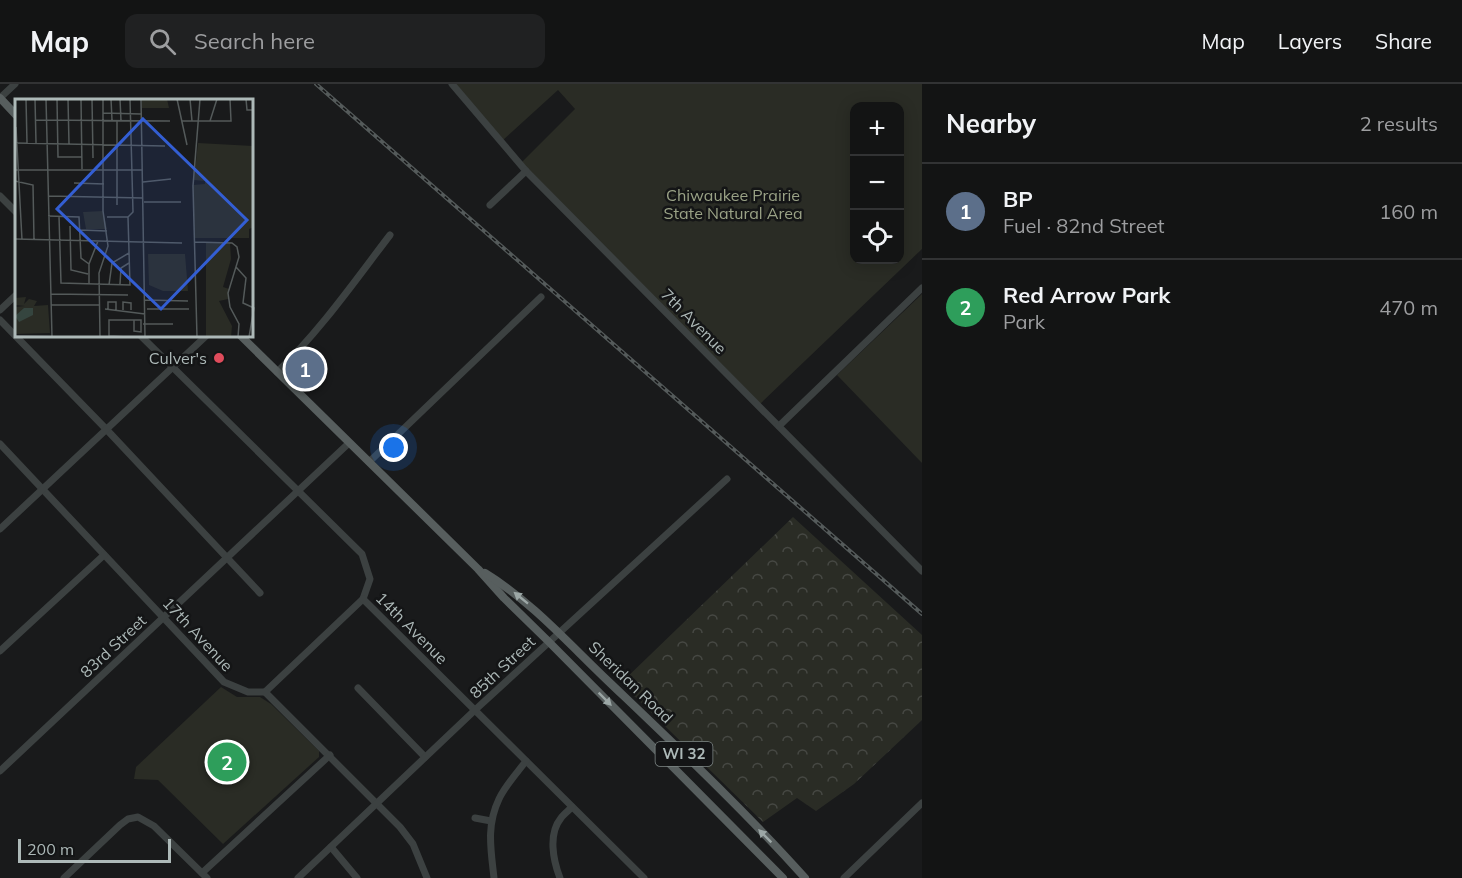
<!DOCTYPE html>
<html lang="en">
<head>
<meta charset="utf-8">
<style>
  :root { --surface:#131414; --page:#202122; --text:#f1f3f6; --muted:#9d9ea0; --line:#323334; --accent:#0f766e }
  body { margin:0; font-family:Mulish,sans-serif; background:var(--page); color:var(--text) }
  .controls { position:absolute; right:18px; top:18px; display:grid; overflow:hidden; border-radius:12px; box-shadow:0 3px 15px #0003 }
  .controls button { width:54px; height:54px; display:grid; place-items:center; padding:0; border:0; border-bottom:2px solid var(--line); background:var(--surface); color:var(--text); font:30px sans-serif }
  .scale { position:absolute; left:18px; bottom:15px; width:153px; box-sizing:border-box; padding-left:6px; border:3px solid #adb9b8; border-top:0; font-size:16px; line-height:21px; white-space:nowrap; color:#adb9b8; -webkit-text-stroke:4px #141516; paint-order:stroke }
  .you { position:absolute; left:394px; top:364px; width:21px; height:21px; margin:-15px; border:4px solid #fff; border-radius:50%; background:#1a73e8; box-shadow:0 0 0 9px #1a73e833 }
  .badge { display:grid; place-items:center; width:39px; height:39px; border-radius:50%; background:var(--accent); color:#fff; font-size:20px; font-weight:700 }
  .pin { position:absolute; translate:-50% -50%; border:3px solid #fff; box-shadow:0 2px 6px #0006 }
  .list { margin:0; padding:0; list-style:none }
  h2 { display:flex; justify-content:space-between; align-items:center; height:78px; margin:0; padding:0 24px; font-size:26px }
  h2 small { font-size:20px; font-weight:400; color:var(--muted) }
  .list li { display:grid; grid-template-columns:39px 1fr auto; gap:18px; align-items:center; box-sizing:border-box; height:96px; padding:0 24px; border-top:2px solid var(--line) }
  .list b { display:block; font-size:22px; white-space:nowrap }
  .list p { margin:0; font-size:20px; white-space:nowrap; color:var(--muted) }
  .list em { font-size:20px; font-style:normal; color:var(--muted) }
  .icon { flex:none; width:33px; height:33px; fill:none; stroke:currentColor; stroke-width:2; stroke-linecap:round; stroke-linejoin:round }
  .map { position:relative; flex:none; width:922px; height:794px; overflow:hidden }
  header { display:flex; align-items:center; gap:36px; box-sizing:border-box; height:84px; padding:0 30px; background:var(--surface); border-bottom:2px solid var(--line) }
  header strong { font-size:28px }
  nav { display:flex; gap:33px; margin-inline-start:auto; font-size:21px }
  .search { width:420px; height:54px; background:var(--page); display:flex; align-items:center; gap:15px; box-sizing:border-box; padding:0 21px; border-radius:12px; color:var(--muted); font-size:22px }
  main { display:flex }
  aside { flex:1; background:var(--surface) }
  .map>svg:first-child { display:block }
  .forest { fill:url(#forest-crowns) }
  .green { fill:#2a2c25; fill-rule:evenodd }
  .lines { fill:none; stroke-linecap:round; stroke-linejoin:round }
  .minor { stroke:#3c4141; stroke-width:7 }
  .major { stroke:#575e5e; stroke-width:8 }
  .rail-casing { stroke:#545a5a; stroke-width:4 }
  .rail { stroke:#141516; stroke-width:1.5; stroke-dasharray:4.5; stroke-linecap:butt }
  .oneway { fill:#9ca7a6 }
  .poi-dot { fill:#df4c5c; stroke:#141516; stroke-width:2 }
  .labels { text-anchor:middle; stroke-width:5; stroke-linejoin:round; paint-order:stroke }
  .shield { fill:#141516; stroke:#7f8887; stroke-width:1.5 }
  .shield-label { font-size:15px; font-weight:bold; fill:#adb9b8 }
  .park-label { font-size:16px; fill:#9aa286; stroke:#141516 }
  .street-label { font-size:16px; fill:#adb9b8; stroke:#141516 }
  .poi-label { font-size:16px; fill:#adb9b8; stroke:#141516; text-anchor:end }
  .inset-road { fill:none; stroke:#545a5a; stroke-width:1.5 }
  .view { fill:#335ed3; fill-opacity:0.15; stroke:#335ed3; stroke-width:3 }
  .inset-edge { fill:none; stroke:#adb9b8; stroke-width:3 }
</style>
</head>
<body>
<header>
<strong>Map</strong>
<div class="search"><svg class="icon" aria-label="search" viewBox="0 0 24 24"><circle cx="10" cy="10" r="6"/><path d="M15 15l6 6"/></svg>Search here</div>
<nav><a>Map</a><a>Layers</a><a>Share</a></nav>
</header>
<main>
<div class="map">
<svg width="922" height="794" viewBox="0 0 922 794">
  <defs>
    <pattern id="forest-crowns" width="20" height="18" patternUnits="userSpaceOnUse" patternTransform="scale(1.5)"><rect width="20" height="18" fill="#2a2c25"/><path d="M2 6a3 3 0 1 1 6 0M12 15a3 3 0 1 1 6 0" fill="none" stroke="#464843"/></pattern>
  </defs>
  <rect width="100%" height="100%" fill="#191a1b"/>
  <polygon class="forest" points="793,433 922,551 922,636 854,700 816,727 797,714 763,738 621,599"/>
  <g class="green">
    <path d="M456,0H922V165L760,320L539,97L522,78L575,25L558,6L503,56ZM854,22H900V176H854Z"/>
    <polygon points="922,210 922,379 837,291"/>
    <polygon points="221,603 237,613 260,613 271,620 319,667 319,673 223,760 158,696 134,695 136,683"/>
  </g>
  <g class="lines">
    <g class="minor">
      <polyline points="452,0 526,87 922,487"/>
      <polyline points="0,14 15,0"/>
      <polyline points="0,112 16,128"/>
      <polyline points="490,121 526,87"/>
      <polyline points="0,226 16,211"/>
      <polyline points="0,236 107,346 260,509"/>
      <polyline points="141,252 362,470 370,495 363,515 265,608"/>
      <path d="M277,288C320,247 354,198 390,151"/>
      <polyline points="779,342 922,204"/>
      <polyline points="0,360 224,598 248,608 265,608 400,743 413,760 427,794"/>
      <polyline points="369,378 541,213"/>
      <polyline points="0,445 206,252"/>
      <polyline points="363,515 644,794"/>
      <polyline points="0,567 104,471"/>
      <polyline points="358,604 425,673"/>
      <polyline points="0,687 349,359"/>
      <polyline points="475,734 491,737"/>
      <polyline points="331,763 357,794"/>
      <polyline points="202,789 330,671"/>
      <polyline points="64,794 120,741 128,735 138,733 154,742 207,794"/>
      <polyline points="298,794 475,626 727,395"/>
      <path d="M494,794C491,766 486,742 499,715C505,702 517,689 526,677"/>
      <path d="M560,794C553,776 548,750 561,734C564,730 568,727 572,723"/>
      <polyline points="844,794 922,719"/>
    </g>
    <g class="major">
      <polyline points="0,14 16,31"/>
      <polyline points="241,252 478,485 504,514 549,558 783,794"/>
      <path d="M485,489C532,518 568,559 608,597C675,661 743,725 805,794"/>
    </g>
    <defs>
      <polyline id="rail" points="316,0 922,530"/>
    </defs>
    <use href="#rail" class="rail-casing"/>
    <use href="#rail" class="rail"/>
  </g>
  <defs><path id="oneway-solid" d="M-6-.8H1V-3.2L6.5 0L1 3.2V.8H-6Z" transform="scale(1.5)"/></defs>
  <g class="oneway">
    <use href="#oneway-solid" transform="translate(521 514) rotate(-141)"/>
    <use href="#oneway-solid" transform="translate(605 615) rotate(45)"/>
    <use href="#oneway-solid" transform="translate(765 752) rotate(-135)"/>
  </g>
  <circle class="poi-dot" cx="219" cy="274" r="6"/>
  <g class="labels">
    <rect class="shield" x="655.5" y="658" width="57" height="24" rx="4.5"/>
    <g class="shield-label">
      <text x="684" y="675">WI 32</text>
    </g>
    <g class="park-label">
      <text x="733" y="117">Chiwaukee Prairie<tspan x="733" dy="18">State Natural Area</tspan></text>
    </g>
    <g class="street-label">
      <text transform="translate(694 237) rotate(45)" y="6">7th Avenue</text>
      <text transform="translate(412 544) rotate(45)" y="6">14th Avenue</text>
      <text transform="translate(198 550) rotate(47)" y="6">17th Avenue</text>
      <text transform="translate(113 562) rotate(-43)" y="6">83rd Street</text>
      <text transform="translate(502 583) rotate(-43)" y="6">85th Street</text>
      <text transform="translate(631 598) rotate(44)" y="6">Sheridan Road</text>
    </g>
    <g class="poi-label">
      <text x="207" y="280">Culver's</text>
    </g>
  </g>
  <g transform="translate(15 15)">
    <rect width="238" height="238" fill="#191a1b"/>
    <path d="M133,155H170L173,192H148L134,186Z" fill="#2a2c25"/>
    <path d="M127,0H152L154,9H127ZM183,44L238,47L239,128L234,130V139H179L178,86L190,85V82L179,81ZM88,112L92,130H71L68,113ZM191,144H215L216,160L208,188L214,190L213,200L204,202L217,227L216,238H191ZM11,198L9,205L14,200L22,202L19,207L33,206L35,234L0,235V208L10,207L0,206V199Z" fill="#2a2c25"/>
    <path d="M9,209H18V216L4,223L0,217Z" fill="#35453f"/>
    <path class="inset-road" d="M11,0L12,44M20,0L21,44M31,0L37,238M42,0L43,58H67M53,0L54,45M66,0L67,70M77,0L78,59M96,0L97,21M105,0L106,22M126,0L130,238M162,0L172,46M175,0L177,22M231,0L232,11H239M88,14L126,15M21,21L155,22M102,22V106M167,22H216L215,0M195,22L202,0M1,28L7,141M0,44L150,47M0,71H127M0,82L18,86L19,141M128,83L156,80M59,84L89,85M33,97L128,99M129,103H166M33,117L64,118L66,159L74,165M44,117L46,184L115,186L113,118L118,113L115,0M92,118H113M55,127L56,171L73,175M65,131L92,132M0,140L167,144M179,143L217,144L222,148L224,158L213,194L215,208L224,225L223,238M221,168L231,179L228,204L239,209L234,238M74,185V165L83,142M105,185L106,169L114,164M94,186L97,164L114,154M36,195L113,196M130,201L173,202M36,206H84M90,210L130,215M93,210V203H101V211M132,210H174M108,211V203L116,204V211M128,225H158M0,237L53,238M94,237L113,238M85,238L84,174L93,147L88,112V0M94,238V221H126V233L119,232V221M182,238L178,87L185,0"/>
    <path class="view" d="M128,20L232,121L146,210L42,110Z"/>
    <rect width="238" height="238" class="inset-edge"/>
  </g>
</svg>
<div class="controls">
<button>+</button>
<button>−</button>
<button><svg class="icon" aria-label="locate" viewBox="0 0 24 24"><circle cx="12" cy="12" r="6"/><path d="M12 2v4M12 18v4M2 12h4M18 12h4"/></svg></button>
</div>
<div class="scale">200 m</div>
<div class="you"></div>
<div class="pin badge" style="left:305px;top:285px;background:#5c6f8a">1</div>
<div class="pin badge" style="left:227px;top:678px;background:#2e9e5b">2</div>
</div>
<aside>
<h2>Nearby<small>2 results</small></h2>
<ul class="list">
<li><span class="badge" style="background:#5c6f8a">1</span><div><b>BP</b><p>Fuel · 82nd Street</p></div><em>160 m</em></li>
<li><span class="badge" style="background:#2e9e5b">2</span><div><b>Red Arrow Park</b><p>Park</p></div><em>470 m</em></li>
</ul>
</aside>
</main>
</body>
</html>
